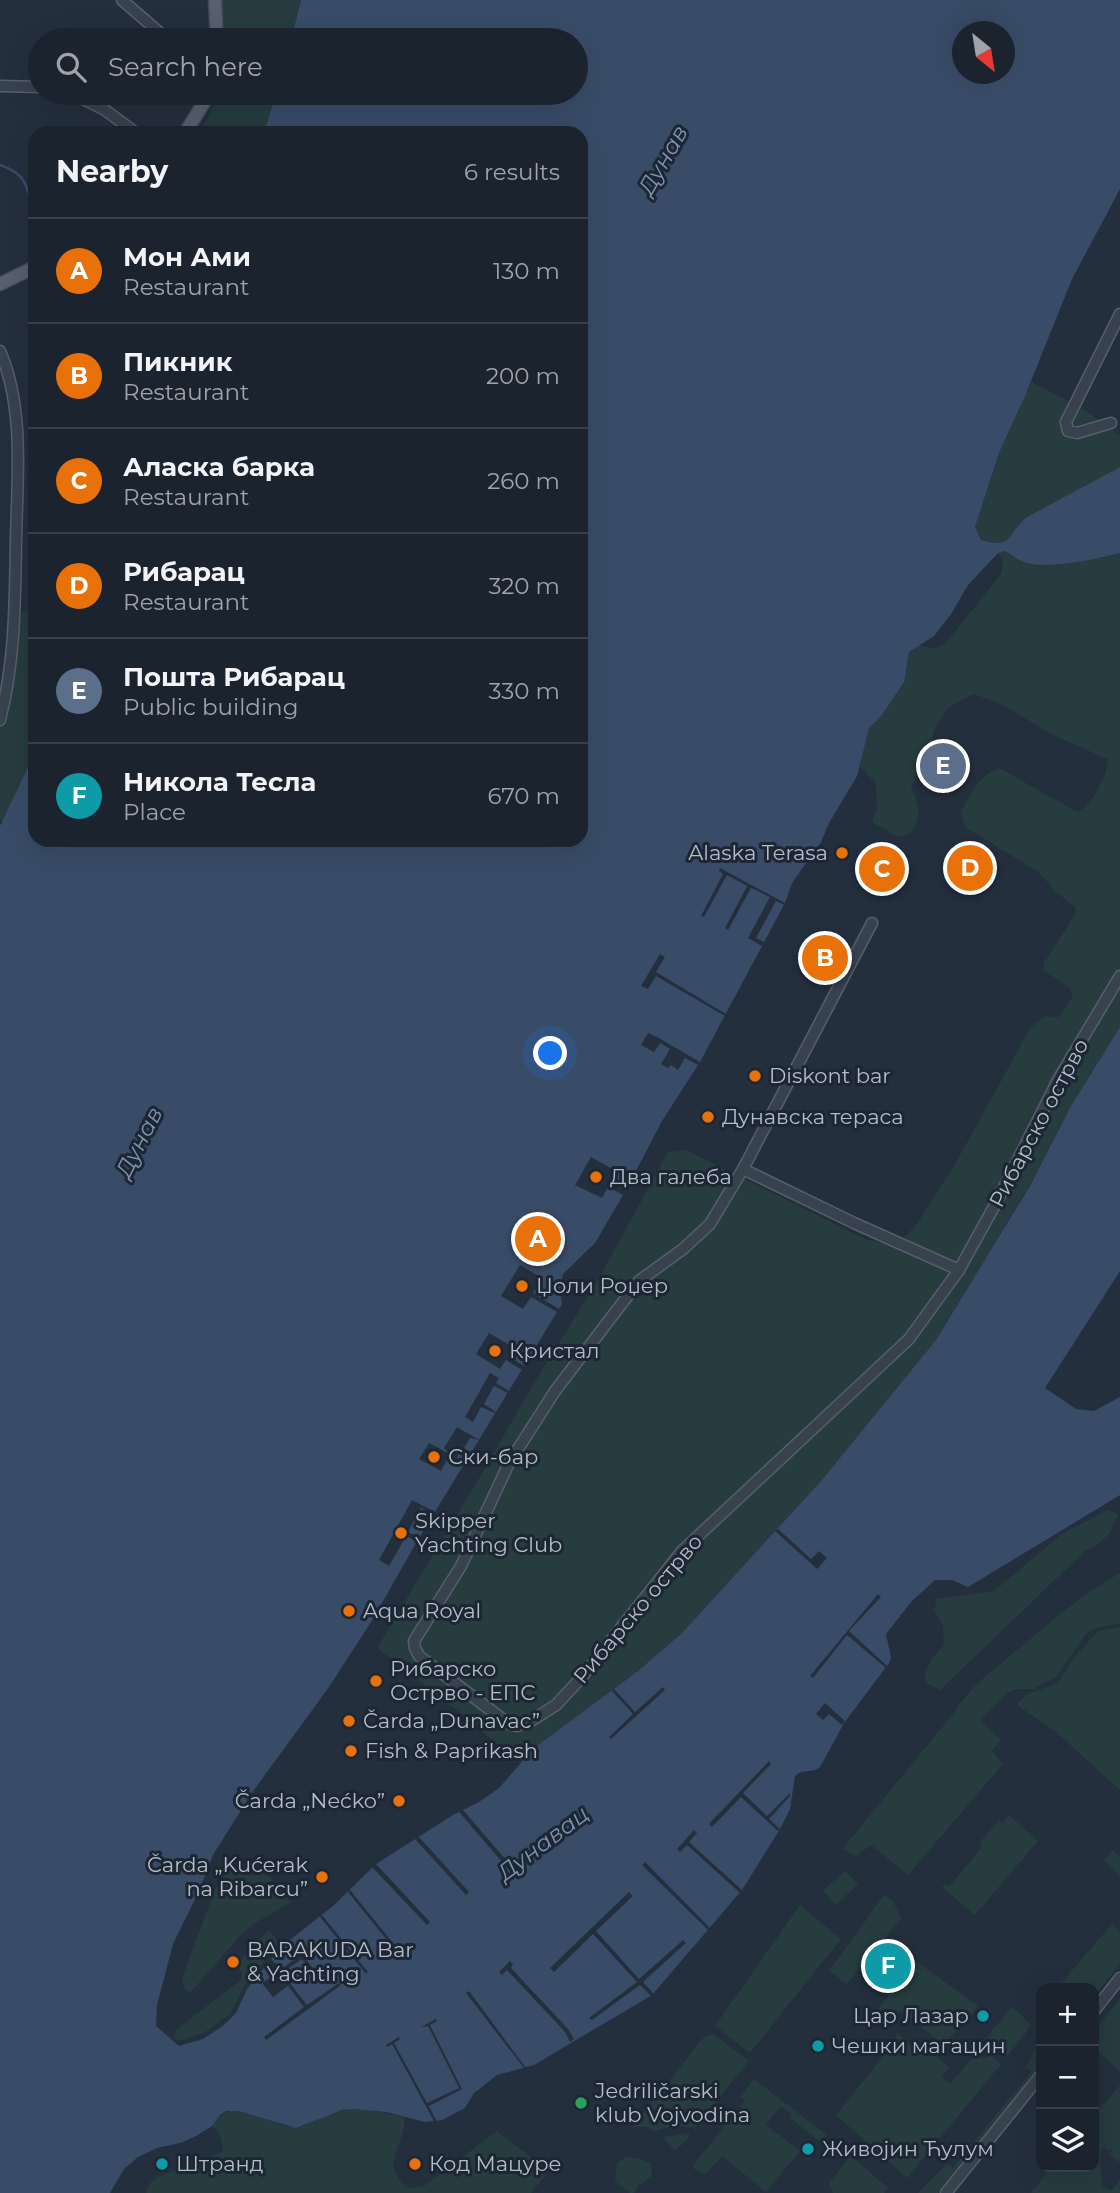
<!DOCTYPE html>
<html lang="en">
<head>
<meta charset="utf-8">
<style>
  :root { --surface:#1b232e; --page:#282f3a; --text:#f1f3f6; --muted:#a0a4aa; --line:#39404a; --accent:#1a73e8 }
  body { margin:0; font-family:Montserrat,sans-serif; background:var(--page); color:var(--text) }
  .controls { position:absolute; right:21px; bottom:21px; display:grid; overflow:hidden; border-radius:14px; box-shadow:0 7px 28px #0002 }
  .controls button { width:63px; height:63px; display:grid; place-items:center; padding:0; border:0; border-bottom:2px solid var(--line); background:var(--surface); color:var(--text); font:35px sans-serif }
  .compass { position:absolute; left:952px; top:21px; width:63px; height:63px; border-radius:50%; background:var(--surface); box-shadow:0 7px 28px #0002; rotate:150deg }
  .you { position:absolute; left:551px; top:1054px; width:24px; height:24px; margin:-18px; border:5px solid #fff; border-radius:50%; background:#1a73e8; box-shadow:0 0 0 10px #1a73e833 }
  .badge { display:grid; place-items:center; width:46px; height:46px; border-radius:50%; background:var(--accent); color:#fff; font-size:23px; font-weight:700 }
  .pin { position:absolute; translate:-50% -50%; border:4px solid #fff; box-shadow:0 2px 7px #0006 }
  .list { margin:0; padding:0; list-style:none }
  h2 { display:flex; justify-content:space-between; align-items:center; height:91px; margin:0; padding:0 28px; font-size:30px }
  h2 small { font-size:23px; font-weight:400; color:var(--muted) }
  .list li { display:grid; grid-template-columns:46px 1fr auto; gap:21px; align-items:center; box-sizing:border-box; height:105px; padding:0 28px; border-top:2px solid var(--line) }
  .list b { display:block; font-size:26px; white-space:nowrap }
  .list p { margin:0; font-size:23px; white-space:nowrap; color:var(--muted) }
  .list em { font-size:23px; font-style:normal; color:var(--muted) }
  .icon { flex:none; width:38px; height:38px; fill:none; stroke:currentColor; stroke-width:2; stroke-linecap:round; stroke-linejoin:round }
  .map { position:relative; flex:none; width:1120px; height:2193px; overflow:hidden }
  .search { position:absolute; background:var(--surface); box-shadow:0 7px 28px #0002; left:28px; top:28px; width:560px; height:77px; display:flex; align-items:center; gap:18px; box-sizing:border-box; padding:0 24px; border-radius:38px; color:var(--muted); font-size:26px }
  .panel { position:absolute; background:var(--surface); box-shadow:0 7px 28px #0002; left:28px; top:126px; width:560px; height:721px; border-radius:21px }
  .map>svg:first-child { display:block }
  .green { fill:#263c3f }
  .water { fill:#394c67; fill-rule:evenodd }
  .pier { fill:#242f3e }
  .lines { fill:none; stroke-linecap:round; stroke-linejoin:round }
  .stream { stroke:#394c67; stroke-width:2.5 }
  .minor-casing { stroke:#565f6c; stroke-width:13 }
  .major-casing { stroke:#414a57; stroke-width:15 }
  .minor { stroke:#38414e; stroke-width:10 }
  .major { stroke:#56606e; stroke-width:12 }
  .food-dot { fill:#e8710a; stroke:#1d2633; stroke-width:2.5 }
  .culture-dot { fill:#0f9aa8; stroke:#1d2633; stroke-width:2.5 }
  .leisure-dot { fill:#2e9e5b; stroke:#1d2633; stroke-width:2.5 }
  .labels { text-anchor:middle; stroke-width:6; stroke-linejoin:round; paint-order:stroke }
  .poi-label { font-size:21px; fill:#b4bcc9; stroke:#1d2633; text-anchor:start }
  .street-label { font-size:21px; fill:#b4bcc9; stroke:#1d2633 }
  .water-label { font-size:23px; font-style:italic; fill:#7c92b1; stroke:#1d2633 }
</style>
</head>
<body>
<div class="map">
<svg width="1120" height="2193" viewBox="0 0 1120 2193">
  <rect width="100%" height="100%" fill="#242f3e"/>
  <g class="green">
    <polygon points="222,0 301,0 291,40 225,40"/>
    <polygon points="218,93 276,93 264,133 197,133 208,118"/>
    <polygon points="1031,382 1082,408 1120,436 1120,467 1027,517 1007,542 990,543 981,540 975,527 999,453"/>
    <path d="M1004,551L1013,557L1047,564L1105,557L1120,553V1027L1071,1106L1034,1178L936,1340L821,1481L682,1633L638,1671L534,1748L521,1764L453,1707L377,1648L477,1482L537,1378L598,1280L668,1152L686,1150L867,1240L884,1243H899L917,1224L955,1164L1031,1027L1045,1016L1059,1017L1073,996L1069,987L1044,971V963L1076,913V908L1054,890L1040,873L965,827L961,813C969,797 982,769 1001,769L1077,812C1090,809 1110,772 1107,759L1049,733L1000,703L973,694L948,708L935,729L928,751L911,787C919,806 923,816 910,834L898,837L872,822L877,808L876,783L859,766L869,728L881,716L906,672L909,652L919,645L935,649L946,643L1001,574L1003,562L998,553Z"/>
    <polygon points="35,604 35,746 28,767 4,822 0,820 0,726 11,686 20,615"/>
    <path d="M1108,1510L1119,1514C1111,1533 1104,1543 1085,1551L940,1690L927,1683L925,1675L930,1661L944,1645L943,1626L934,1611L937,1599L994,1591L1062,1534Z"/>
    <path d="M1120,1573V1623L1097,1628L1087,1633L1056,1677L1034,1689H1016L1008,1693L980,1720L1001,1740L992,1751L1003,1764L908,1875L871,1845L855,1857L843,1848L953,1714C972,1685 985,1677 1010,1656C1046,1626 1079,1596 1120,1573Z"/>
    <polygon points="1120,1627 1120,1790 1056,1732 1017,1705 1025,1695 1058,1683 1072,1660 1098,1631"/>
    <polygon points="1009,1815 1038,1841 975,1915 942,1887 945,1884 949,1887 982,1847 979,1843 999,1820 1002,1823"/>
    <polygon points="1113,1850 1120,1857 1120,1876 1104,1860"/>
    <polygon points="232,1855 253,1874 262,1869 291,1902 252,1925 240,1936 191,1992 185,1991 182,1978 214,1892"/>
    <polygon points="845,1871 858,1884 836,1905 823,1891"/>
    <polygon points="884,1895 893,1901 901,1918 847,1984 829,1971"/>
    <polygon points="800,1905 841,1939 750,2053 715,2026"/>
    <polygon points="1112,1924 1120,1932 1120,1964 1094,1996 1094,1988 1057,1988"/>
    <polygon points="269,1930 279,1943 244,1986 231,2013 204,2033 178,2041 174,2037 176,2030 241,1980 242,1973 237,1963"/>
    <polygon points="913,1959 978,2006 964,2024 958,2023 958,2028 943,2045 901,2010 885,2028 879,2007 888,1996 885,1993"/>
    <polygon points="1120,1998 1120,2071 1094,2049 1094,2032"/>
    <polygon points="1012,2007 1032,2025 1007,2056 987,2037"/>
    <polygon points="897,2033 922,2054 925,2052 929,2056 932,2053 949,2068 942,2077 950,2084 974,2056 982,2059 991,2056 1001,2064 907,2178 836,2115 893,2044"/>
    <polygon points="713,2034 749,2061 696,2126 692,2128 677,2125 655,2131 647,2127 636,2127 634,2125 704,2037"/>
    <polygon points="1041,2039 1041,2067 938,2193 918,2193 947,2164 953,2168 1031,2072 1026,2067"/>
    <polygon points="754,2079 827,2135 820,2142 789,2117 791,2114 781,2106 766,2125 800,2151 766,2192 722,2156 706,2174 694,2169 694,2164 745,2101 740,2097"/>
    <polygon points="1120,2085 1120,2160 1119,2162 1109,2154 1114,2147 1108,2151 1104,2148 1100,2152 1102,2185 1111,2191 1120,2180 1120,2193 1031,2193 1052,2167 1094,2167 1094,2116"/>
    <path d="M366,2109L404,2117C407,2144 377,2164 408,2188L424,2186L497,2131L549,2171L531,2193H146L150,2183L158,2177L219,2153L223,2149C222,2138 220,2134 212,2126C233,2090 267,2127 297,2127C304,2127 311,2122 317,2119C333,2112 348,2109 366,2109Z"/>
    <polygon points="689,2133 689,2138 675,2151 662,2137"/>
    <polygon points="851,2156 888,2188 884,2193 833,2193 829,2183"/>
    <polygon points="627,2157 638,2158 651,2163 652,2176 639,2185 634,2193 630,2193 615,2181 617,2163"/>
  </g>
  <path class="water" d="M301,0H1120V189L1072,279L1025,396L999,453L975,527L981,540C1014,550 1007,533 1027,517L1120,467V553C1096,559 1047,570 1024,562C1016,559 1011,554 1004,551L998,553L968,585L951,614L934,636L909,652L904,682L881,716L869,728L857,776L829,823L821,842L792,883L785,903L700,1062L662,1121L626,1190L595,1243L563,1274L560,1291L562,1304L419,1538L371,1622L329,1687L251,1794L213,1855L198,1893L173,1944L157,2005L156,2026L179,2046L203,2039L224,2025L236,2013L247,1989L281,1947L333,1906L376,1864L453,1815L479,1802L499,1788L534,1748L638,1671L682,1633L821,1481L936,1340L1031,1184L1071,1106L1120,1027V1271L1045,1388L1076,1409L1094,1411L1120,1397V1495L968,1587L952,1580H935L911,1602L886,1634L891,1658L889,1663L844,1723L820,1767C812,1774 803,1768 795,1776L790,1809L780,1829L742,1890L652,1995L534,2065L497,2075L474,2093L465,2108L442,2120L425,2122L386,2112L355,2109L342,2110L296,2128L239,2111H226L220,2115L212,2126L196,2136L180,2143L157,2148L138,2157L124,2169L110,2193H0V826L28,767L35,746V840H581V133H264L276,93H576V40H291ZM962,32H1004V74H962Z"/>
  <g class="pier">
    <polygon points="720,868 785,903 784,905 776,901 756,938 764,942 762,946 748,938 770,897 751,888 728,930 725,928 747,886 727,875 704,917 701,916 723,874 719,871"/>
    <polygon points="660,954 665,957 656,972 726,1014 725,1016 656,976 648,989 641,986"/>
    <polygon points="648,1033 657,1037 700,1062 698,1065 685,1058 678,1070 671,1065 668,1068 661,1064 670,1049 660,1043 654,1052 641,1045"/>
    <polygon points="591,1157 616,1171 610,1182 626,1190 623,1195 608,1187 602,1198 575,1185"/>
    <polygon points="520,1265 542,1278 533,1293 559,1309 557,1312 531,1297 523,1309 501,1296"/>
    <polygon points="489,1333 513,1347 508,1356 524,1366 522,1370 506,1360 500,1369 476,1354"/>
    <polygon points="490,1373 499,1378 496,1383 509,1391 508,1393 494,1386 484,1404 496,1412 495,1413 481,1407 473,1422 465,1417"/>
    <polygon points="457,1427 479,1440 470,1438 464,1448 471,1453 470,1455 461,1450 457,1457 465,1463 464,1464 449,1456 441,1471 419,1459 429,1443 450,1454 444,1448"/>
    <polygon points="412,1500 435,1512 434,1515 421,1508 408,1532 419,1538 417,1542 406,1536 389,1566 379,1560"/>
    <polygon points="778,1529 811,1559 819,1551 827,1558 817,1569 775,1531"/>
    <polygon points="878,1594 881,1597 849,1631 887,1666 886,1668 847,1635 813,1678 810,1676"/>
    <polygon points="663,1687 665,1690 611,1739 609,1737 633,1714 612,1691 614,1689 635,1712"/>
    <polygon points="825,1703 845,1721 842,1725 829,1714 823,1720 816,1714"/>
    <polygon points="769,1761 771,1764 743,1793 767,1816 789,1794 791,1795 769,1819 780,1829 778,1831 741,1797 712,1827 709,1824"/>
    <polygon points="463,1810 513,1868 509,1870 459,1812"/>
    <polygon points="694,1830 697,1833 689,1842 742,1890 740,1893 687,1845 680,1852 677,1849"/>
    <polygon points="419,1837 469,1892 466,1895 415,1839"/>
    <polygon points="645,1862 710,1928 708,1930 642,1865"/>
    <polygon points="376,1864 430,1922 427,1925 372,1867"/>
    <polygon points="350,1890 401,1953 399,1955 348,1892"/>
    <polygon points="629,1892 633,1896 596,1931 639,1979 683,1940 686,1943 643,1982 653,1993 652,1995 651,1996 640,1985 592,2020 589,2018 637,1982 593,1934 554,1972 550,1968"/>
    <polygon points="322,1915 368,1972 366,1974 320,1917"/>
    <polygon points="302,1954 312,1967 310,1969 302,1959 282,1973 307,2005 339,1983 341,1985 266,2040 264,2037 304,2007 288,1986 273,1997 262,1983 277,1973 268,1963 271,1959 281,1969"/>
    <polygon points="510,1961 513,1964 511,1968 568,2029 574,2039 570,2042 565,2032 507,1970 502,1975 499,1972"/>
    <polygon points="469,1991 526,2068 524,2068 466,1993"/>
    <polygon points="436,2019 437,2021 430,2025 462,2089 429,2106 438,2124 436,2125 392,2044 387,2047 386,2045 399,2037 400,2039 394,2043 427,2103 459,2088 428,2026 421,2027"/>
  </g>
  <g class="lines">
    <path class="stream" d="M0,165C30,176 24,186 35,211"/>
    <defs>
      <g id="minor">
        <polyline points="122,0 168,40"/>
        <polyline points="0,86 40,87"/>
        <polyline points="71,93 105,110 136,133"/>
        <path d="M0,351C25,409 17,479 16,541C15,602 15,661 0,720"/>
        <polyline points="1111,423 1077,433 1068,431 1066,422 1120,314"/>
        <polyline points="872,923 743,1169 854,1223 959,1270"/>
        <polyline points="743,1169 710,1224 683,1249 639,1281 555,1391 509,1463 461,1566 414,1641 415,1648 419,1656 509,1724 517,1726 531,1721 556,1705 581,1678 682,1551 909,1339 959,1270 996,1203 1059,1078 1120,976"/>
        <polyline points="1094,2011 1120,1978"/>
        <polyline points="946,2193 1041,2075"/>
      </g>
      <g id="major">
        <polyline points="215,0 217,40"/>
        <polyline points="185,133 210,93"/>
        <polyline points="0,284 35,267"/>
      </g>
    </defs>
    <use href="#minor" class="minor-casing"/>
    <use href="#major" class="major-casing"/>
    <use href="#minor" class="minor"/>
    <use href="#major" class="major"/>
  </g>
  <g class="food-dot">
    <circle cx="842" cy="853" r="7"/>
    <circle cx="755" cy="1076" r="7"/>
    <circle cx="708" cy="1117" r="7"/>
    <circle cx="596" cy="1177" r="7"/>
    <circle cx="522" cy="1286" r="7"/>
    <circle cx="495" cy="1351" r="7"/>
    <circle cx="434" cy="1457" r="7"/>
    <circle cx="401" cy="1533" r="7"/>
    <circle cx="349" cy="1611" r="7"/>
    <circle cx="376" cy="1681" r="7"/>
    <circle cx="349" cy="1721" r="7"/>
    <circle cx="351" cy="1751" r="7"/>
    <circle cx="399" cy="1801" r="7"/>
    <circle cx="322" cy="1877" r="7"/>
    <circle cx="233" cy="1962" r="7"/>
    <circle cx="415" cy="2164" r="7"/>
  </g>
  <g class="culture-dot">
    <circle cx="983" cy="2016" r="7"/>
    <circle cx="818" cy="2046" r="7"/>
    <circle cx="808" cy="2149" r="7"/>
    <circle cx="162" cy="2164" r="7"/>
  </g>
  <circle class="leisure-dot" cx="581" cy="2103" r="7"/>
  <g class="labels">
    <g class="poi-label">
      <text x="828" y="860" text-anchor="end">Alaska Terasa</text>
      <text x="769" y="1083">Diskont bar</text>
      <text x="722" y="1124">Дунавска тераса</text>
      <text x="610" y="1184">Два галеба</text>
      <text x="536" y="1293">Џоли Роџер</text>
      <text x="509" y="1358">Кристал</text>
      <text x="448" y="1464">Ски-бар</text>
      <text x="415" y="1528">Skipper<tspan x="415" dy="24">Yachting Club</tspan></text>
      <text x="363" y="1618">Aqua Royal</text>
      <text x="390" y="1676">Рибарско<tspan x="390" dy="24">Острво - ЕПС</tspan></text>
      <text x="363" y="1728">Čarda „Dunavac”</text>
      <text x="365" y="1758">Fish &amp; Paprikash</text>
      <text x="385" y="1808" text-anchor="end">Čarda „Nećko”</text>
      <text x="308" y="1872" text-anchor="end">Čarda „Kućerak<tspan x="308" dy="24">na Ribarcu”</tspan></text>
      <text x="247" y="1957">BARAKUDA Bar<tspan x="247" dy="24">&amp; Yachting</tspan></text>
      <text x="969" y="2023" text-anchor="end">Цар Лазар</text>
      <text x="832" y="2053">Чешки магацин</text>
      <text x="595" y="2098">Jedriličarski<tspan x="595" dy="24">klub Vojvodina</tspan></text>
      <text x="822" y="2156">Живојин Ћулум</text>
      <text x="176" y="2171">Штранд</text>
      <text x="429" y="2171">Код Мацуре</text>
    </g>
    <g class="street-label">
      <text transform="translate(1039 1123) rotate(-62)" y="7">Рибарско острво</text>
      <text transform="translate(638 1609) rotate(-50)" y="7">Рибарско острво</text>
    </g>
    <g class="water-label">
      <text transform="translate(663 160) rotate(-60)" y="8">Дунав</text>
      <text transform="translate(139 1142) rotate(-63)" y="8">Дунав</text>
      <text transform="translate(543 1843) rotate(-37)" y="8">Дунавац</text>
    </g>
  </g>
</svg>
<div class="controls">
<button>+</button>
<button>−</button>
<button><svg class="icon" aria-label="layers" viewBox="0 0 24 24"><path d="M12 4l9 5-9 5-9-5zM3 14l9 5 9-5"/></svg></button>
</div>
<svg class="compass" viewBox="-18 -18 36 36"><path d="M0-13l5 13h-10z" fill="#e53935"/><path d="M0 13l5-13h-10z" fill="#a0a4aa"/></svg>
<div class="you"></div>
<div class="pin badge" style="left:538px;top:1239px;background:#e8710a">A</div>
<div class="pin badge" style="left:825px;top:958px;background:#e8710a">B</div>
<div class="pin badge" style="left:882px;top:869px;background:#e8710a">C</div>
<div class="pin badge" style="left:970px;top:868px;background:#e8710a">D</div>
<div class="pin badge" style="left:943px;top:766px;background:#5c6f8a">E</div>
<div class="pin badge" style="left:888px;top:1966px;background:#0f9aa8">F</div>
<div class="search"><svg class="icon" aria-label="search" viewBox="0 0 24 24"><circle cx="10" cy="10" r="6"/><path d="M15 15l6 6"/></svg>Search here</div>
<section class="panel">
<h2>Nearby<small>6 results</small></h2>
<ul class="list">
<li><span class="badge" style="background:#e8710a">A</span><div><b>Мон Ами</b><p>Restaurant</p></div><em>130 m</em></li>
<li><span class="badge" style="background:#e8710a">B</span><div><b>Пикник</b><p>Restaurant</p></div><em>200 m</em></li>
<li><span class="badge" style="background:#e8710a">C</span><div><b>Аласка барка</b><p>Restaurant</p></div><em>260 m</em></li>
<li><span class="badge" style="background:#e8710a">D</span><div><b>Рибарац</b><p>Restaurant</p></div><em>320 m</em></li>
<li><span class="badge" style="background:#5c6f8a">E</span><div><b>Пошта Рибарац</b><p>Public building</p></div><em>330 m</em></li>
<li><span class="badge" style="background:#0f9aa8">F</span><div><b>Никола Тесла</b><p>Place</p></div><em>670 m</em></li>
</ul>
</section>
</div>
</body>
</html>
